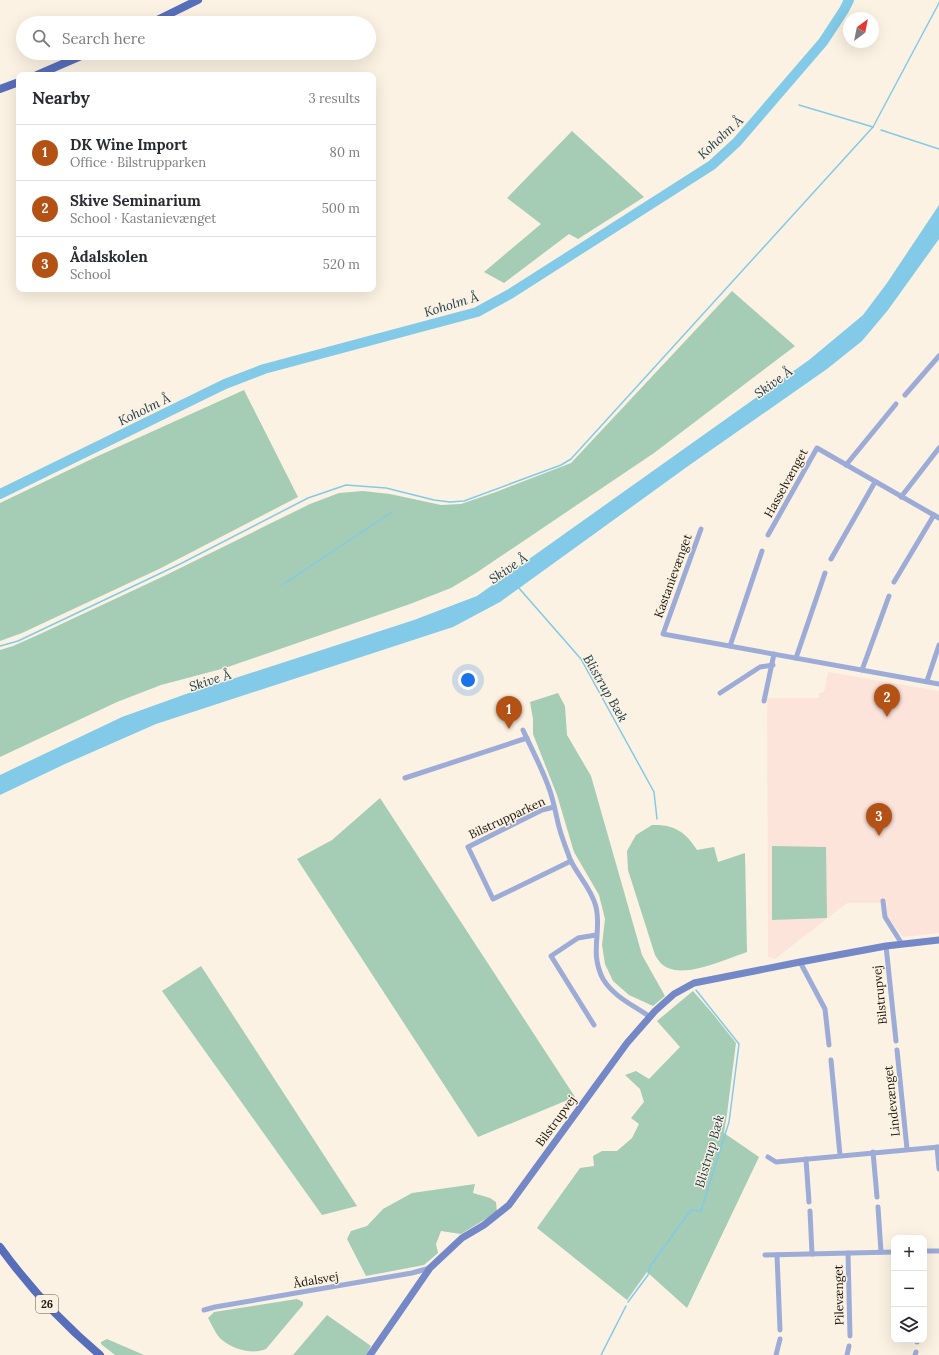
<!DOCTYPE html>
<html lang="en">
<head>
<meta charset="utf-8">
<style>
  :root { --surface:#fff; --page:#f7f7f7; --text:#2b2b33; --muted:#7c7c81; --line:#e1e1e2; --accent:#b45216 }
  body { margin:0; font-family:Lora,serif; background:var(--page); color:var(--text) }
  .controls { position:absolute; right:12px; bottom:12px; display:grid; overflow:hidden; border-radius:8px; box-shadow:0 4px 16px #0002 }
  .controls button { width:36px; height:36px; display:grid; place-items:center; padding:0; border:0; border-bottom:1px solid var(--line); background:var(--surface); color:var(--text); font:20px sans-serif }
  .compass { position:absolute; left:843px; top:12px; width:36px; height:36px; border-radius:50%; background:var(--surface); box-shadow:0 4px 16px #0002; rotate:32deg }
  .you { position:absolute; left:468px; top:680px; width:14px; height:14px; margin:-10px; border:3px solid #fff; border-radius:50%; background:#1a73e8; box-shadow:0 0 0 6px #1a73e833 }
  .badge { display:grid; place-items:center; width:26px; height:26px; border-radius:50%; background:var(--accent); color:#fff; font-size:13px; font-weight:700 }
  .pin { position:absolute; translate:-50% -33px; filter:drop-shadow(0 1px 2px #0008) }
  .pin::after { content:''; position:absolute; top:21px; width:14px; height:12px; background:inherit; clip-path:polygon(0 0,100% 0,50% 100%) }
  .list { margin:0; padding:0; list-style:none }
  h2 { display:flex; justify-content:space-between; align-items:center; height:52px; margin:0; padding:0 16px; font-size:17px }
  h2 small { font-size:13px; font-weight:400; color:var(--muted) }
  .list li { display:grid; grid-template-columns:26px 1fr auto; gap:12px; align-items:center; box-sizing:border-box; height:56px; padding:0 16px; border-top:1px solid var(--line) }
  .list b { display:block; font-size:15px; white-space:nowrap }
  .list p { margin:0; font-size:13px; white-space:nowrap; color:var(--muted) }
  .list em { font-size:13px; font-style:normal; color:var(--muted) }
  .icon { flex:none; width:22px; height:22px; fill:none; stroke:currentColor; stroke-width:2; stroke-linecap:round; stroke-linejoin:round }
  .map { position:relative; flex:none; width:939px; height:1355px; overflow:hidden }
  .search { position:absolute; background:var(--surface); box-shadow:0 4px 16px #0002; left:16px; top:16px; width:360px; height:44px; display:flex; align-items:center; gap:10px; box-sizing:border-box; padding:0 14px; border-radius:22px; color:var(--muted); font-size:15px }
  .panel { position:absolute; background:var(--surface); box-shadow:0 4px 16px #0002; left:16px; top:72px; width:360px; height:220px; border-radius:8px }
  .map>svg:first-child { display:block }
  .education { fill:#fde4db }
  .green { fill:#a5ccb5 }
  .water { fill:#82cae7 }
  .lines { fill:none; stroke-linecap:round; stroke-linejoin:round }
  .stream { stroke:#82cae7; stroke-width:1.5 }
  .river { stroke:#82cae7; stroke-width:10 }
  .street { stroke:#9dacd7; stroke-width:5 }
  .secondary { stroke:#7488c7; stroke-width:7 }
  .primary { stroke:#576eba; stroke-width:8 }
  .labels { text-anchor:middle; stroke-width:3; stroke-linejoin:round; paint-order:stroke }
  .shield { fill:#fcf2e3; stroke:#5d564b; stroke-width:1 }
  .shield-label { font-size:11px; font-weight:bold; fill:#19130a }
  .street-label { font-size:12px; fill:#19130a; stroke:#fcf2e3 }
  .water-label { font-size:13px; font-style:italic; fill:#183a47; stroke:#fcf2e3 }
</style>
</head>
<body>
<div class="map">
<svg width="939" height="1355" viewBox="0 0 939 1355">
  <rect width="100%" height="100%" fill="#fcf2e3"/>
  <polygon class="education" points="828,672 939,691 939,933 903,937 887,916 887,903 847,903 775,959 768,957 767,698 819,698 819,693 824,692"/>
  <g class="green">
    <polygon points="572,131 644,197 578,239 569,234 504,283 484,272 541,224 507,198"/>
    <polygon points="732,291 795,346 654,453 476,573 451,588 410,604 225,668 161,685 117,702 0,757 0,650 13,646 40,634 164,576 310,504 339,493 363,491 390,494 441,505 461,504 496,492 571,463"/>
    <polygon points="244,390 298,497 159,569 22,633 0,641 0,503 98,456"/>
    <polygon points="558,693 565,706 567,735 591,776 642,955 665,996 653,1006 629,995 613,981 605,964 602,945 605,919 599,895 574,852 557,795 533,734 533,719 530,702"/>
    <polygon points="380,798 575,1097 478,1137 297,859 332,840"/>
    <path d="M652,825C674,824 686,832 697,850L714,847L718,862L745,853L747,952C726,959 689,977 668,968C662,966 658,960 655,955L628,870L627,851L636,835Z"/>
    <polygon points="772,846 826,847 827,918 772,920"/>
    <polygon points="201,966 357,1206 322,1215 162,991"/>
    <polygon points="693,991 713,1014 736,1043 727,1114 724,1133 759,1157 687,1308 647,1272 627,1300 537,1228 580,1168 594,1166 593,1156 602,1151 617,1151 632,1138 639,1124 631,1118 644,1102 640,1089 625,1075 636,1071 649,1079 680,1047 657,1021"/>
    <polygon points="475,1184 473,1193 490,1198 496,1202 497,1212 461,1234 441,1231 436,1244 438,1253 424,1265 366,1276 347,1239 351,1231 367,1226 383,1209 412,1193"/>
    <path d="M297,1299L303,1302V1305L266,1349C252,1355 233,1349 222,1340C216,1335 212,1325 208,1318L214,1312Z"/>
    <polygon points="327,1315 371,1346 366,1355 293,1355"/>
    <polygon points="107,1339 144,1355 115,1355 101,1344 101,1342"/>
  </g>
  <polygon class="water" points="939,205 939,239 888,310 862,341 827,369 691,464 500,602 453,627 156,724 65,764 0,795 0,775 122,717 186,694 414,620 477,596 809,360 863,315 887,283"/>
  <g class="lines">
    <g class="stream">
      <polyline points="799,105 873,127"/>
      <polyline points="881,130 939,149"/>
      <polyline points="282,585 392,512"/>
      <polyline points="518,587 581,659 587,670 654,792 657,819"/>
      <polyline points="0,646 18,641 180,564 308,498 346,485 386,488 434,500 450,502 464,501 561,465 571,459 873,127 939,3"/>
      <polyline points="628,1302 648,1275 650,1266 691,1210 701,1211 729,1122 739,1044 696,990"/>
      <polyline points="601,1355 626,1306"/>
    </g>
    <polyline class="river" points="0,494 225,384 264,369 477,312 510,294 712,165 737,142 823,42 844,10 849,0"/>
    <g class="street">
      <polyline points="905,395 939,356"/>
      <polyline points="846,465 896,404"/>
      <polyline points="901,497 939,448"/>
      <polyline points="701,529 663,634 939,684"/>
      <polyline points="768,535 817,448 939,518"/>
      <polyline points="831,559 875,482"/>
      <polyline points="894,582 934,515"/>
      <polyline points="730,646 762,551"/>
      <polyline points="796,658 825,573"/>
      <polyline points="862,670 889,596"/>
      <polyline points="927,681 939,645"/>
      <polyline points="720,693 760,667 773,665"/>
      <polyline points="764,701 774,654"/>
      <path d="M523,730C532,750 543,770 550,791C554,803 556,815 559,827C562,838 566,848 570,859C577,875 592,889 596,907C602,932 589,952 603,979C614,997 633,1005 650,1017"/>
      <polyline points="405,778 527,738"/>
      <polyline points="554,807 542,810 468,847 493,899 571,861"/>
      <polyline points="883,901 885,917 902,944"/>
      <polyline points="886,946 896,1041"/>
      <polyline points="800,962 825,1009 829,1045"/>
      <polyline points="594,1025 551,956 578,938 596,935"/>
      <polyline points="897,1050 907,1149"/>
      <polyline points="831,1060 840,1155"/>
      <polyline points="937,1147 939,1169"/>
      <polyline points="873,1152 877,1197"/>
      <polyline points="768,1157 776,1162 939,1147"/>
      <polyline points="806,1159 809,1202"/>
      <polyline points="878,1207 881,1252"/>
      <polyline points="810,1211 812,1254"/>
      <polyline points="924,1251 939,1251"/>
      <polyline points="848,1253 850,1336"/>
      <polyline points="765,1255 894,1252"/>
      <polyline points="777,1255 780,1330"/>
      <polyline points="204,1310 215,1307 412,1273 430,1268"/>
      <polyline points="917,1340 917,1342"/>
      <polyline points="776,1355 780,1339"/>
      <polyline points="847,1355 849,1346"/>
      <polyline points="915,1355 916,1352"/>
    </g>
    <polyline class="secondary" points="370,1355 430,1268 462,1238 484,1225 509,1205 627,1043 655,1011 674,994 694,983 800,962 886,946 939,940"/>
    <g class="primary">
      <polyline points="151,23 198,0"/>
      <polyline points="37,75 88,53"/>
      <polyline points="0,89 19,82"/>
      <path d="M0,1247C29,1287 62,1323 100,1355"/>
    </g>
  </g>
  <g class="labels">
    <rect class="shield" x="36" y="1295" width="22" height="18" rx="3"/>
    <g class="shield-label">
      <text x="47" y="1308">26</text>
    </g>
    <g class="street-label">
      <text transform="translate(786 483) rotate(-61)" y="4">Hasselvænget</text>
      <text transform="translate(673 576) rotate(-70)" y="4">Kastanievænget</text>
      <text transform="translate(507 818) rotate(-25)" y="4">Bilstrupparken</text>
      <text transform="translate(880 995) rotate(-96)" y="4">Bilstrupvej</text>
      <text transform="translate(892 1101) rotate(-96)" y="4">Lindevænget</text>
      <text transform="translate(556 1121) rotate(-54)" y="4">Bilstrupvej</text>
      <text transform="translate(316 1280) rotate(-10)" y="4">Ådalsvej</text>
      <text transform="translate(839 1295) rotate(-91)" y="4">Pilevænget</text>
    </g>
    <g class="water-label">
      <text transform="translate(720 137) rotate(-43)" y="5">Koholm Å</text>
      <text transform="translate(451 304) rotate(-17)" y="5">Koholm Å</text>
      <text transform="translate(773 382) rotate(-36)" y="5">Skive Å</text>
      <text transform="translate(144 409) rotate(-26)" y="5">Koholm Å</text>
      <text transform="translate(508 568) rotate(-34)" y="5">Skive Å</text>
      <text transform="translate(210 680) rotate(-18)" y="5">Skive Å</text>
      <text transform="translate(606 688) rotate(60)" y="5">Blistrup Bæk</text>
      <text transform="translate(709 1151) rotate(-74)" y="5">Blistrup Bæk</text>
    </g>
  </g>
</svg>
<div class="controls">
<button>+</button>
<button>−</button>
<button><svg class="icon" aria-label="layers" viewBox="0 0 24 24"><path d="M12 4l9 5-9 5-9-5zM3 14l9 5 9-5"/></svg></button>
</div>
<svg class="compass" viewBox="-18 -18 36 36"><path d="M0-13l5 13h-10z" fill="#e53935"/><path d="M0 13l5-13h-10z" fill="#7c7c81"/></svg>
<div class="you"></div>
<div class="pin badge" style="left:509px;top:729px">1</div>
<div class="pin badge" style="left:887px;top:717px">2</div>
<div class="pin badge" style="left:879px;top:836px">3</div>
<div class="search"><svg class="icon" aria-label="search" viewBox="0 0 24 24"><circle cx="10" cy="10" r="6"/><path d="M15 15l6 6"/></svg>Search here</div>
<section class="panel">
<h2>Nearby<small>3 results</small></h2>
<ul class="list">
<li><span class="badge">1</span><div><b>DK Wine Import</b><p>Office · Bilstrupparken</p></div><em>80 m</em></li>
<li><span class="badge">2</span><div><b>Skive Seminarium</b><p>School · Kastanievænget</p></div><em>500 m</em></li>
<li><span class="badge">3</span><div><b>Ådalskolen</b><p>School</p></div><em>520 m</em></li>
</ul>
</section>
</div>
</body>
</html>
